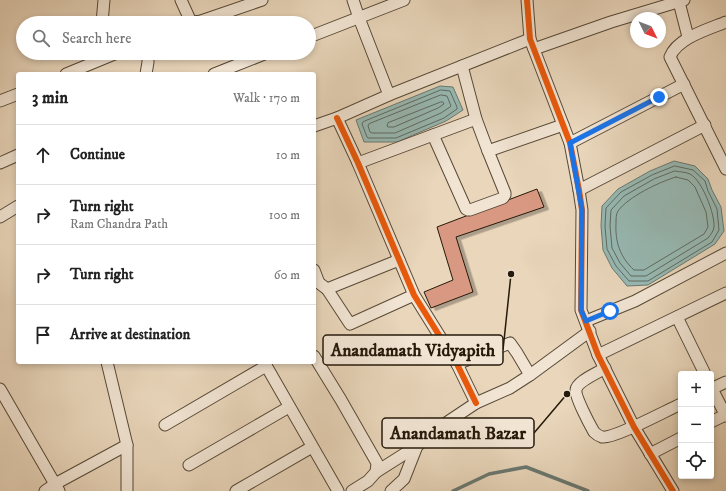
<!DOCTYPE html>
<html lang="en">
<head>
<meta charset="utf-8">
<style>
  :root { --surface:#fff; --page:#f2f2f2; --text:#222; --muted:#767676; --line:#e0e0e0 }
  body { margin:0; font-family:"IM FELL DW Pica",serif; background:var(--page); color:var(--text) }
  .controls { position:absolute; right:12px; bottom:12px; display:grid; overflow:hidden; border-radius:4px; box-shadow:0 2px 6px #0003 }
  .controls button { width:36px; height:36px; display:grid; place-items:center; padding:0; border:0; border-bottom:1px solid var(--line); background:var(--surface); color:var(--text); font:20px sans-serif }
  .compass { position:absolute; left:630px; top:12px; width:36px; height:36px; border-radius:50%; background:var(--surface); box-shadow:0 2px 6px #0003; rotate:132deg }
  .stop { position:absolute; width:12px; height:12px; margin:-9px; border:3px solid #1a73e8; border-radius:50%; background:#fff }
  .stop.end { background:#1a73e8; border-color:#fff; box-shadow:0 1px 4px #0008 }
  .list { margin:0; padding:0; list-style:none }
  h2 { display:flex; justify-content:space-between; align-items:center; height:52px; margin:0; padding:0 16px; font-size:17px }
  h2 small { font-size:13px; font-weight:400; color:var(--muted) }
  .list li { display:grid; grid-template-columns:26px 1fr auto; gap:12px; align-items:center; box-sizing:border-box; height:60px; padding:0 16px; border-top:1px solid var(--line) }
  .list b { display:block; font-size:15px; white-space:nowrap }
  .list p { margin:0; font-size:13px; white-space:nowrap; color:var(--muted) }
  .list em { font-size:13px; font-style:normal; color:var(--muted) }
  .icon { flex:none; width:22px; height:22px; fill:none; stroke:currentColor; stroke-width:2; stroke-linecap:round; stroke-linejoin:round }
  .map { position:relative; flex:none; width:726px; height:491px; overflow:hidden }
  .search { position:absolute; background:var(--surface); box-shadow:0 2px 6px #0003; left:16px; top:16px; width:300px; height:44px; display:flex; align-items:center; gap:10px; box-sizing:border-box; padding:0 14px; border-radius:22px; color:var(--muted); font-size:15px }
  .panel { position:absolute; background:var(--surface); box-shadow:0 2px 6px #0003; left:16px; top:72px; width:300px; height:292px; border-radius:4px }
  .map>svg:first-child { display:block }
  .water { fill:#97b9b4; stroke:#6a7970 }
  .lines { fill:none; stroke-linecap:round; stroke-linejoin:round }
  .shore { stroke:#5e6a60; stroke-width:1 }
  .stream { stroke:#6a7970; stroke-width:3.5 }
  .building { fill:#d99881; stroke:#261a0b; filter:url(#shadow) }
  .minor-casing { stroke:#574937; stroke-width:13 }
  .minor { stroke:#f1e4d3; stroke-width:11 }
  .cycleway-casing { stroke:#f1e4d3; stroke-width:8 }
  .cycleway { stroke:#e8590c; stroke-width:6 }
  .route { stroke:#1a73e8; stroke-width:5 }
  .leader { fill:none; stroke:#261a0b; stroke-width:1.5 }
  .callout-dot { fill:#261a0b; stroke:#f1e4d3; stroke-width:1.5 }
  .callout { fill:#f1e4d3; stroke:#261a0b; stroke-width:1.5 }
  .callout-label { font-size:18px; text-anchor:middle; font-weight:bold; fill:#261a0b }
</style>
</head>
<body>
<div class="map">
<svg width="726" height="491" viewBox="0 0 726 491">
  <defs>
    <filter id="shadow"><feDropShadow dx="4.5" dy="2.5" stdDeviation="0" flood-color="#0004"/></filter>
  </defs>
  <rect width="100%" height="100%" fill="#e9d6bb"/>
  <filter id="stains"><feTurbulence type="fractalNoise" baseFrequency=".005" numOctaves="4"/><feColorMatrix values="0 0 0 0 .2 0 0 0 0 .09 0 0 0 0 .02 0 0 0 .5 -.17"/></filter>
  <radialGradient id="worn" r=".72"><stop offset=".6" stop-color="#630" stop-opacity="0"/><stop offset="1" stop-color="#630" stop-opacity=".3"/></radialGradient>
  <g class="water">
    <polygon points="440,86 453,87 463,110 446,121 397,142 364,142 356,120"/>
    <polygon points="674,161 695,166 708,179 712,190 721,207 724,231 715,244 648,285 627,286 612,268 603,250 601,226 602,206 618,189 650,171"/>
  </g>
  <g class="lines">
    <g class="shore">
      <polygon points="441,90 450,91 457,107 457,109 444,118 396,138 368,138 367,137 362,124 363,122"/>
      <polygon points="441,95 447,96 451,106 450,107 441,113 395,133 372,133 370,132 368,126 369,124"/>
      <polygon points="441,102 443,102 444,104 438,108 394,127 388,127 387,126 388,123"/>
      <polygon points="675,166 693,170 705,181 708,191 717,209 719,230 712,242 648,281 629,281 616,266 607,249 605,226 606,208 621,192 652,175"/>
      <path d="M675,171C680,172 686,172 690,174C702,180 715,214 714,227C714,231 710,235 708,238L646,276H631L620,263L612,248L610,226L611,210L624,196L654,179Z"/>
      <path d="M676,177L688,180L695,187L706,212L708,227L704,234L644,270H634C620,257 615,242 616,223C616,219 616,214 618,211C628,197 659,182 676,177Z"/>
    </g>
    <polyline class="stream" points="453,491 489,474 526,467 588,491"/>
  </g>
  <polygon class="building" points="537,189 544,207 456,237 473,292 431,308 424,292 453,280 437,227"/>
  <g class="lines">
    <defs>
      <g id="minor">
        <polyline points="181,0 191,22"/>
        <polyline points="353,0 359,18 389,95"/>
        <polyline points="527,0 530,39 570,143 579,190 582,210 581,310 598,355 634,427 673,491"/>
        <polyline points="679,2 688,37"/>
        <path d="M726,22C709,29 677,38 670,57L726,169"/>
        <polyline points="102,23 104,0"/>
        <polyline points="187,23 201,21 262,0"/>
        <polyline points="309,37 404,0"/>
        <polyline points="534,49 611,22 684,0"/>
        <polyline points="66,74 117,53"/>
        <polyline points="146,74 148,62 148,53"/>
        <polyline points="214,74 267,53"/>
        <polyline points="0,101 18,94"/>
        <polyline points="337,118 358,163 414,295 457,364 476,403"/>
        <polyline points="314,126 337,118 389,95 530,39"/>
        <polyline points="433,135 466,209 468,210 470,210 503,198 505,195 505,193 488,151 476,119 462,66"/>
        <polyline points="570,143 684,84"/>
        <polyline points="488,151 563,125"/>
        <polyline points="0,163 18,155"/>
        <polyline points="358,163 476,119"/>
        <polyline points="579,190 705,125"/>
        <polyline points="0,217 18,206"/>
        <polyline points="314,270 319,283 327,289 350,324 414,295"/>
        <polyline points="327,289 399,260"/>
        <polyline points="677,317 705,374"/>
        <polyline points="586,321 635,301 726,253"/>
        <polyline points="598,355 726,293"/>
        <polyline points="314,356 341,400 377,463 376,472 368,481 352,491"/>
        <polyline points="107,362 127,445 127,491"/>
        <polyline points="264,362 338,491"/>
        <polyline points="457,364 510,343 517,353 530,375"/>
        <path d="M605,368C598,373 577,381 576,390C575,397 590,425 594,432C596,434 599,436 602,437C614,439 667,410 681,404"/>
        <polyline points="711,387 726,416"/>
        <polyline points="0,389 59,491"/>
        <polyline points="711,389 726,382"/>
        <polyline points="711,422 725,415"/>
        <polyline points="165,425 266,366"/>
        <polyline points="650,454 681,438"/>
        <polyline points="189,465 289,407"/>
        <polyline points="376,472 417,446"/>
        <polyline points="45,491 55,484 127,445"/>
        <polyline points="236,491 312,447"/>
        <polyline points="391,491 404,479 417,446 437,429 476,403 510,388 530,375 590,331"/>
      </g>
    </defs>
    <use href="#minor" class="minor-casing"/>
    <use href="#minor" class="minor"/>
    <defs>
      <g id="cycleway">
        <polyline points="527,0 530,39 570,143 579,190 582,210 581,310 598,355 634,427 673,491"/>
        <polyline points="337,118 358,163 414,295 457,364 476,403"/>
      </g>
    </defs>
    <use href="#cycleway" class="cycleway-casing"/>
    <use href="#cycleway" class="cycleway"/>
  </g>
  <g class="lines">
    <polyline class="route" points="610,311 586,321 581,310 582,210 570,143 659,97"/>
  </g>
  <path class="leader" d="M511 274L503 350M567 394L534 433"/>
  <g class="callout-dot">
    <circle cx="511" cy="274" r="4"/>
    <circle cx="567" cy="394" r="4"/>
  </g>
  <g class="callout">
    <rect x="323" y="335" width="180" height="30" rx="4"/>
    <rect x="382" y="418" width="152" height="30" rx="4"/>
  </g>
  <g class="callout-label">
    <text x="413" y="356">Anandamath Vidyapith</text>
    <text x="458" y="439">Anandamath Bazar</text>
  </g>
  <rect width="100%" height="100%" filter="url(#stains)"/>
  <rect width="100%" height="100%" fill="url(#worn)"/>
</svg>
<div class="controls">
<button>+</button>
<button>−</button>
<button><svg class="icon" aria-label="locate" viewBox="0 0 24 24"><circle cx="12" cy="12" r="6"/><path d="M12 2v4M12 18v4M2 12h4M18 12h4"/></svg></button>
</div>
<svg class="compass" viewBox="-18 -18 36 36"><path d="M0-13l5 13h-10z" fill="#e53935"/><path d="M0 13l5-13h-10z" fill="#767676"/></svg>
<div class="stop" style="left:610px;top:311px"></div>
<div class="stop end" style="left:659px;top:97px"></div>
<div class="search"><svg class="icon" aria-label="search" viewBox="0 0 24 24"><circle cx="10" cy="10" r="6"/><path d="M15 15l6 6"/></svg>Search here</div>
<section class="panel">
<h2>3 min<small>Walk · 170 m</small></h2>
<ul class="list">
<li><svg class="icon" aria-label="ahead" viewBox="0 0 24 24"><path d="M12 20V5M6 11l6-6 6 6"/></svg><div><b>Continue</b></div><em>10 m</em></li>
<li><svg class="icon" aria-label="right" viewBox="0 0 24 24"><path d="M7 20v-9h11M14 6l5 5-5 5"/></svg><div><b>Turn right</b><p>Ram Chandra Path</p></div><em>100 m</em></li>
<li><svg class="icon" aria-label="right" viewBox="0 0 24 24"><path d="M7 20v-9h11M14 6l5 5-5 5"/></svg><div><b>Turn right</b></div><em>60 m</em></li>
<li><svg class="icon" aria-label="arrive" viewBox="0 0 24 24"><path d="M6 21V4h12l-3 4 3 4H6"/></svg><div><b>Arrive at destination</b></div></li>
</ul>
</section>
</div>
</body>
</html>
